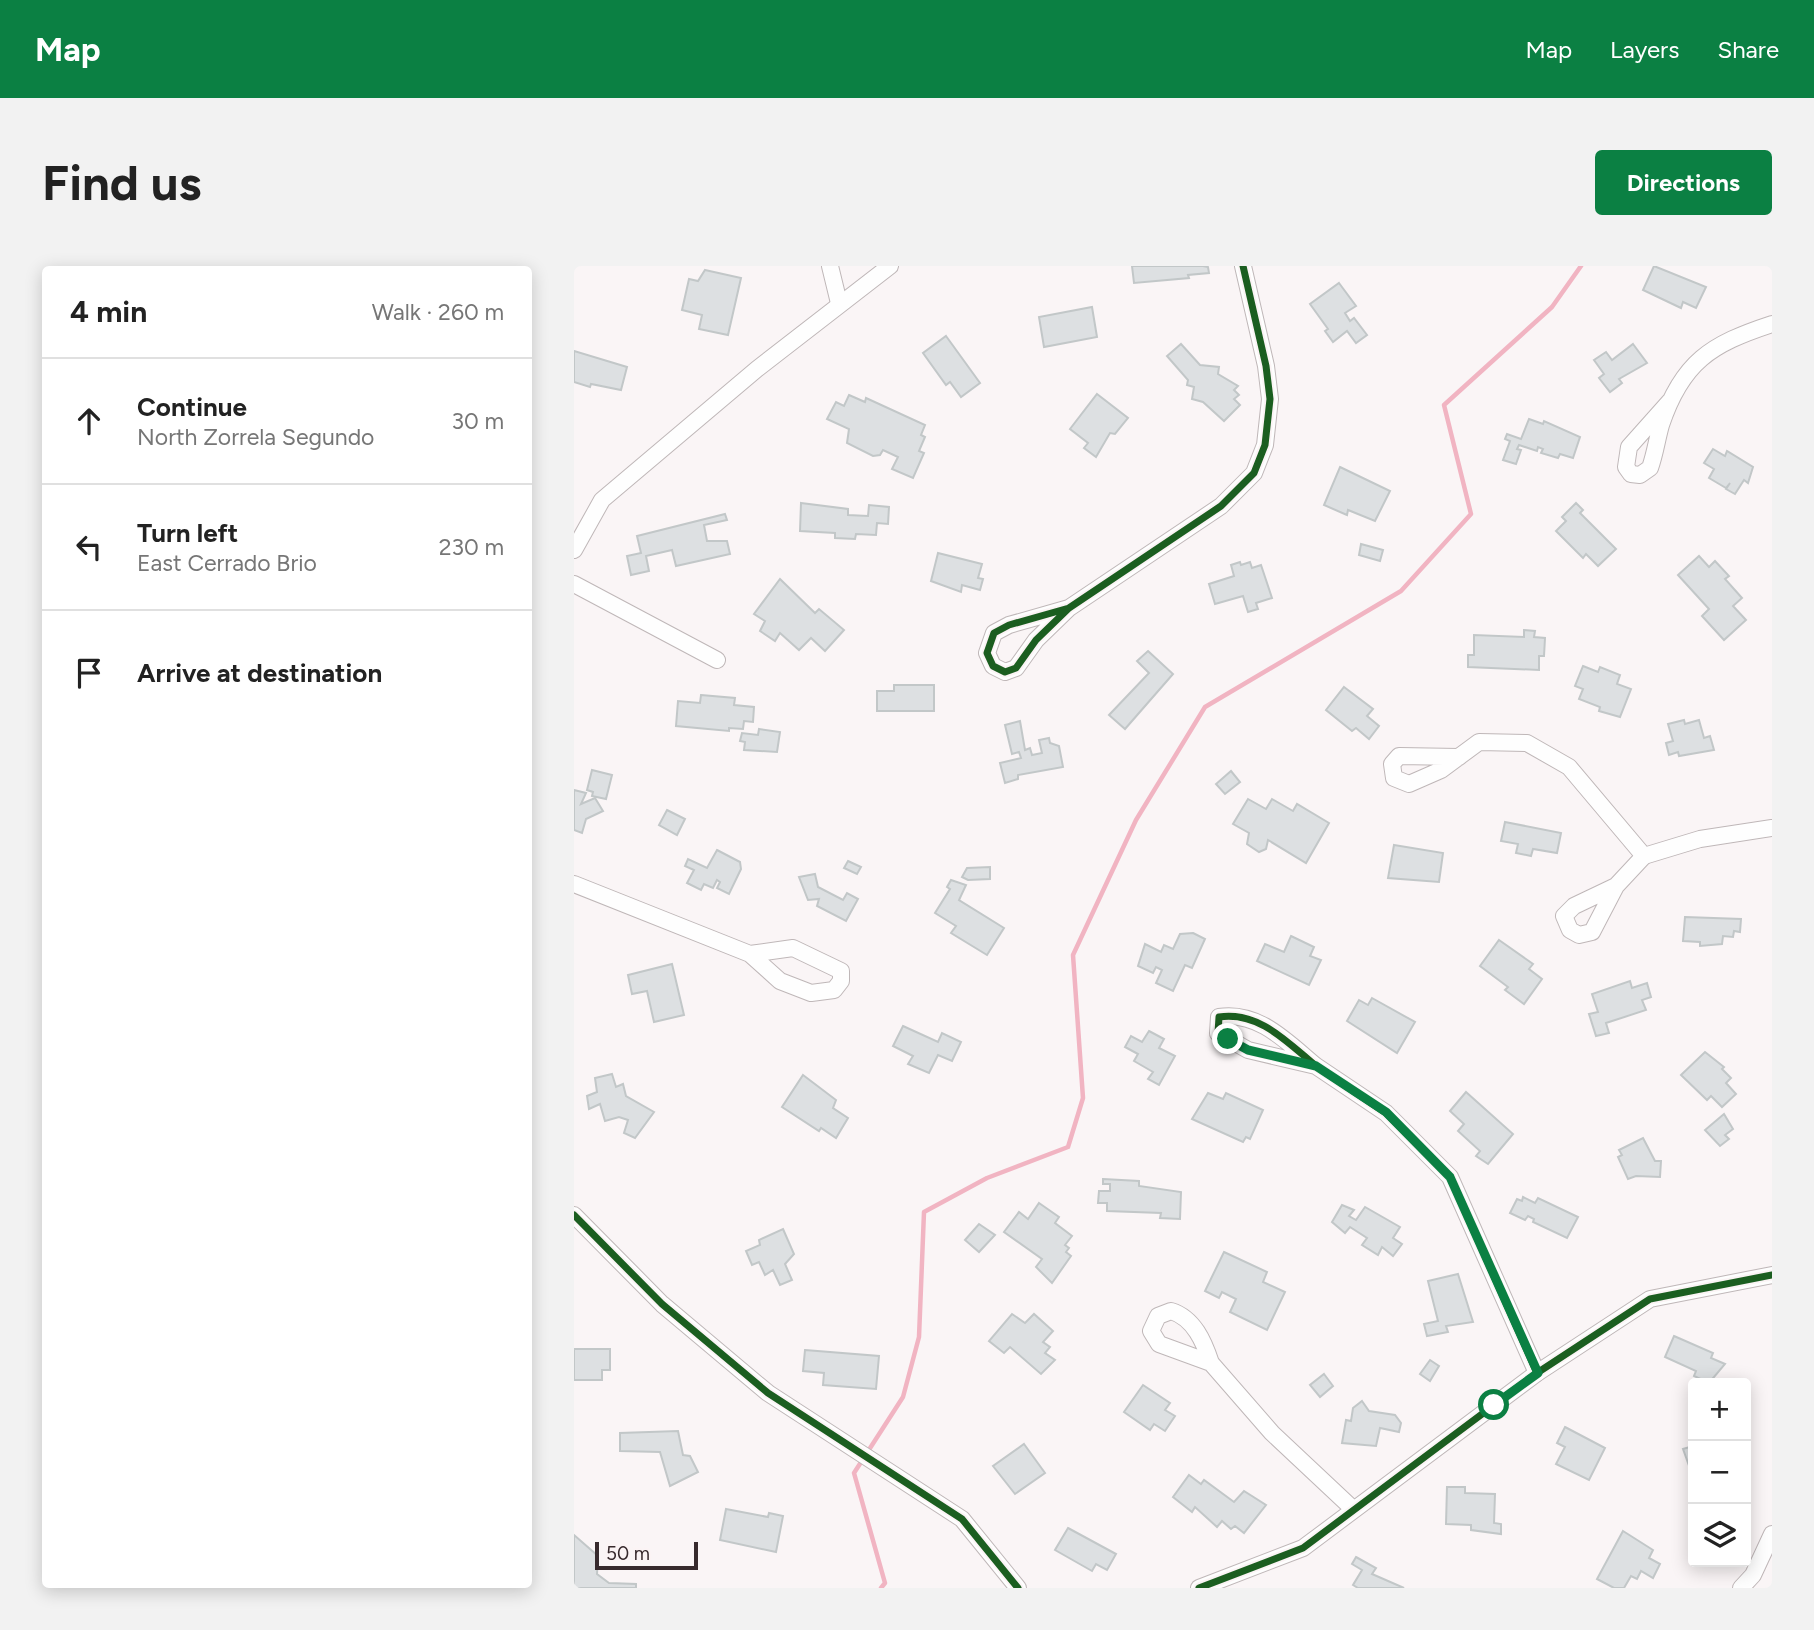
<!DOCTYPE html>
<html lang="en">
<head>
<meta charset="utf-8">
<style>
  :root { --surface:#fff; --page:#f2f2f2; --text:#222; --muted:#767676; --line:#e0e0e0; --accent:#0b8043 }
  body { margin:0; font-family:Figtree,sans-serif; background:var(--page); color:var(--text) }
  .controls { position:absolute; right:21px; bottom:21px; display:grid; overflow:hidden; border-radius:7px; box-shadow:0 4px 18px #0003 }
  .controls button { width:63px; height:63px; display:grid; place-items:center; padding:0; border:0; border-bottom:2px solid var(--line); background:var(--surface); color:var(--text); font:35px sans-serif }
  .scale { position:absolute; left:21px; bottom:18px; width:103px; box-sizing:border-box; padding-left:7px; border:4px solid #372a2d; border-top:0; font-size:19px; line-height:24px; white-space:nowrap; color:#372a2d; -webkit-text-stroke:5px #fbf4f5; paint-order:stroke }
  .stop { position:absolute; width:21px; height:21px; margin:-16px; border:5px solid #0b8043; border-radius:50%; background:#fff }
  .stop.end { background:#0b8043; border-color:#fff; box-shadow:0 2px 7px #0008 }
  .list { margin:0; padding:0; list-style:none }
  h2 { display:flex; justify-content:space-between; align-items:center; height:91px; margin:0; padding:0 28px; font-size:30px }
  h2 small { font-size:23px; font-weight:400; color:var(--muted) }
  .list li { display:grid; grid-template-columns:46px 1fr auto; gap:21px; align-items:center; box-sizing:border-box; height:126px; padding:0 28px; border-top:2px solid var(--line) }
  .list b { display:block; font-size:26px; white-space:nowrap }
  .list p { margin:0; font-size:23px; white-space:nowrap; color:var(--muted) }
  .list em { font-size:23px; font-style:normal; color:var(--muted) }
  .icon { flex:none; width:38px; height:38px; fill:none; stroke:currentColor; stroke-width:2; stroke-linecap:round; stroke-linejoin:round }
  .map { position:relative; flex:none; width:1198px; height:1322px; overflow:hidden; border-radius:7px }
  header { display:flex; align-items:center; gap:42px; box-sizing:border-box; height:98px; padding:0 35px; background:var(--accent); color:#fff }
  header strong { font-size:33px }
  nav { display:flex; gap:38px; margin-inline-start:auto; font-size:24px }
  .intro { display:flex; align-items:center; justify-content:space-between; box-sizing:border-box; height:168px; padding:0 42px }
  h1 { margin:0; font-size:49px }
  .button { padding:18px 32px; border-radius:7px; background:var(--accent); color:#fff; font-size:24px; font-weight:700 }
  main { display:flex; gap:42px; padding:0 42px }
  aside { flex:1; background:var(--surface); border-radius:7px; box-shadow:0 4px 18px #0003 }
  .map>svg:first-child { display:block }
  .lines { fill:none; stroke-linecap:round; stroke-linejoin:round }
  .stream { stroke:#f1b4c2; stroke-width:4.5 }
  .building { fill:#dde0e2; stroke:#c2c7c8; stroke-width:2 }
  .street-casing { stroke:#bfb7b8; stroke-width:18 }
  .street { stroke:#fefefe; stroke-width:16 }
  .cycleway-casing { stroke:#fbf4f5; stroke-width:11 }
  .cycleway { stroke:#1b5e20; stroke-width:7 }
  .route { stroke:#0b8043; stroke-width:9 }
</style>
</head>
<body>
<header>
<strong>Map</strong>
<nav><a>Map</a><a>Layers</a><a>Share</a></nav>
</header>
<div class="intro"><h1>Find us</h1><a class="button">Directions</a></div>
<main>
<aside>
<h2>4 min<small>Walk · 260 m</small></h2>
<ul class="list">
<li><svg class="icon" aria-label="ahead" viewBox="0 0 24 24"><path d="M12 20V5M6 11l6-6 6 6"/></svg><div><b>Continue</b><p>North Zorrela Segundo</p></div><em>30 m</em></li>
<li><svg class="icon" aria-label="left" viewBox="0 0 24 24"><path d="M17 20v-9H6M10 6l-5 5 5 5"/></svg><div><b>Turn left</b><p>East Cerrado Brio</p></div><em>230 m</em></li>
<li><svg class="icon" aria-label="arrive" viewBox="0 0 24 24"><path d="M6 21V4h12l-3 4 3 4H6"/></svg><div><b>Arrive at destination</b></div></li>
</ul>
</aside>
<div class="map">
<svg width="1198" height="1322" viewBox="0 0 1198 1322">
  <rect width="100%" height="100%" fill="#faf5f6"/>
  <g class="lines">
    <polyline class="stream" points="307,1322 311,1317 280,1207 329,1131 345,1071 350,946 413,912 494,881 509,832 499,689 562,554 631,441 827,325 897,248 870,139 978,41 1007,0"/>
  </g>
  <g class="building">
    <polygon points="558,0 629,0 634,1 635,7 614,9 615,12 560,17"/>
    <polygon points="1080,0 1132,21 1122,42 1109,36 1107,42 1069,24"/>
    <polygon points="131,4 167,12 154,69 125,63 128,49 108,44 115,13 124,15"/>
    <polygon points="765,17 782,40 771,47 776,55 780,52 793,69 782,77 773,65 759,76 751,65 754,63 736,38"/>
    <polygon points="518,41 523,71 470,81 465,51"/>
    <polygon points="372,70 406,117 387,131 376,116 372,119 349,87"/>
    <polygon points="607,78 626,99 645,101 644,108 664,120 660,124 665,129 660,133 666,139 650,155 629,136 618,133 620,121 613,119 614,114 593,90"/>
    <polygon points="1059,78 1073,97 1045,113 1048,117 1036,126 1025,112 1030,108 1020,94 1032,86 1038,94"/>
    <polygon points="0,85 53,101 47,124 17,118 16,121 0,116"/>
    <polygon points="523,128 554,152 541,168 536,167 522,191 510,182 514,177 496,163"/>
    <polygon points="275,129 291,136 292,132 351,159 347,169 351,171 345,185 350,187 339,212 318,203 324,191 309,184 306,189 299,190 273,177 275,163 253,153 262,136 270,140"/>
    <polygon points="955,153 969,158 970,155 1006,171 999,192 986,188 984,192 967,187 969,183 964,181 963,185 945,179 943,183 947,184 942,198 929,194 936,175 931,173 933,168 947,173"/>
    <polygon points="1139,183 1151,190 1153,185 1179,201 1174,217 1170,214 1161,228 1152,223 1156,217 1152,222 1135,212 1140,203 1130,197"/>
    <polygon points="766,201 816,225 801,255 774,244 773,249 750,239"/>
    <polygon points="227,237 274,243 274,249 294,250 295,239 315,241 314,258 303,257 302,269 282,268 281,273 261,272 261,267 226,265"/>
    <polygon points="1002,237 1009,244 1006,247 1042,283 1024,300 1012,288 1009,292 982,265 992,255 988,251"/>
    <polygon points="151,248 153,254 130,259 133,275 153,275 156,288 102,300 98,284 72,290 75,305 57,309 53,290 67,287 63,270"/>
    <polygon points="787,278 809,284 806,295 785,289"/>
    <polygon points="364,287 408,298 404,312 409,313 406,324 388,319 387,326 357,315"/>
    <polygon points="1125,290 1135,301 1141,295 1155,310 1151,313 1168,332 1159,340 1172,354 1150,374 1128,350 1135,343 1104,309"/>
    <polygon points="666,296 667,299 676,296 678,302 687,299 698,332 682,337 684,343 674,346 669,330 641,338 635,318 660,310 657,299"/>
    <polygon points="206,313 241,347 245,343 270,364 251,385 237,372 225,384 206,367 201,375 186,365 191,355 180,348"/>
    <polygon points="950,364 961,365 960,371 971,372 970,390 965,390 965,404 894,401 894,389 900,389 900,369 950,371"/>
    <polygon points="574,385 599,408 551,463 535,449 575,407 563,395"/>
    <polygon points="1009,400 1024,406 1026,401 1046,409 1043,418 1057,423 1046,451 1025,445 1026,441 1005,433 1009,423 1001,420"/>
    <polygon points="320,419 360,419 360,445 303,445 303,425 320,425"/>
    <polygon points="770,421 799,443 793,450 805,460 795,473 782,462 778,465 752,444"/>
    <polygon points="127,429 161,432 160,439 180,441 179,456 170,455 169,463 155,462 155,465 102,460 104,435 126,437"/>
    <polygon points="1110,454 1111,458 1125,454 1130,472 1136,470 1140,484 1105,490 1104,486 1095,489 1092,477 1099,475 1094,458"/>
    <polygon points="446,455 451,484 456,482 458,489 468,487 465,474 475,472 476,477 485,480 489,501 444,509 444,513 431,517 426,497 447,492 445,486 438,488 431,459"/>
    <polygon points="185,463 206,466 203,486 170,484 171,476 166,475 168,467 184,469"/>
    <polygon points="18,504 38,509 32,533 18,530 19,526 13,524"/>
    <polygon points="657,505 666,516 651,528 642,518"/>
    <polygon points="0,524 12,527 7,538 21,532 29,545 12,553 8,567 0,564"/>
    <polygon points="674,533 692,543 698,533 719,545 723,538 755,557 732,597 694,574 692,583 685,586 673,578 675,567 659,558"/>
    <polygon points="93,544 111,553 103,569 85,559"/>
    <polygon points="931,556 987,567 983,587 959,583 957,590 942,587 944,578 927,575"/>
    <polygon points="820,579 869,587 865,616 814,612"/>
    <polygon points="143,584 166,596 167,603 155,628 143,622 146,616 143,614 139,622 130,618 127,624 113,617 120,604 111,600 114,593 133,602"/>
    <polygon points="274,595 287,601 283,608 270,602"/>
    <polygon points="416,601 416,613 394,614 388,611 393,602"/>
    <polygon points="241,608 244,621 269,634 273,627 284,633 272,655 243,640 245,633 234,634 225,611"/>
    <polygon points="377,614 392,619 385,634 430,662 413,689 377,667 382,660 361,647 376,623 373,621"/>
    <polygon points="1111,651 1167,653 1166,666 1160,665 1159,671 1149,670 1148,678 1126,680 1126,676 1109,675"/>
    <polygon points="619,667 631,673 618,702 611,699 599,725 582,717 588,704 582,701 579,707 564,700 571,678 587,686 590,679 599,683 606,668"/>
    <polygon points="717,670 740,681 736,690 747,694 735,719 683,695 691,678 710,686"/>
    <polygon points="925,674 959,698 955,703 968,713 950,738 931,724 934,721 906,700"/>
    <polygon points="98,698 110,749 80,756 73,725 58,728 54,709"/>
    <polygon points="1056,715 1058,722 1073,717 1077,731 1068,734 1072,744 1032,757 1035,767 1022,770 1015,748 1024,746 1018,728"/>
    <polygon points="798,732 841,756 823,787 773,755 785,734 794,739"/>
    <polygon points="329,760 364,776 368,767 387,776 378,795 364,789 355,807 334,798 339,790 319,780"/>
    <polygon points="575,765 590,773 585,782 601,790 585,819 574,813 579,806 560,795 564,788 551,781 557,770 568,776"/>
    <polygon points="1131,786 1150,801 1148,803 1157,812 1152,817 1162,828 1148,841 1137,830 1133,834 1107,809"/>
    <polygon points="38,808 42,821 49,818 52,830 80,846 61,872 50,867 54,854 45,851 31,855 26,838 15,843 13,830 23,826 21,812"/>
    <polygon points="229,809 262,834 259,842 274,852 262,872 247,862 245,865 208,841"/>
    <polygon points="892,826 939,868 914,898 902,890 906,885 884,865 890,858 876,845"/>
    <polygon points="634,827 649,833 652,827 689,844 676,873 672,871 669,876 618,853"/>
    <polygon points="1150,848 1159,863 1151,869 1155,873 1146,880 1131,864"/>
    <polygon points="1069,872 1081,895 1087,895 1086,911 1062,910 1054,913 1044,891 1048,889 1045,884"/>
    <polygon points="529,913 565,915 565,920 607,926 606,953 586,952 587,947 533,945 533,937 524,937 525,925 536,925 536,918 529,918"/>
    <polygon points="949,931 961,937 964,932 1004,951 993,972 959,956 960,953 954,950 951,954 936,947 943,933 948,935"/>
    <polygon points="465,937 485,951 481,957 498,970 491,979 495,982 492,986 497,990 478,1017 462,1001 468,993 430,966 445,946 454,953"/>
    <polygon points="768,939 780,944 775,950 782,954 791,941 826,961 819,972 828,978 819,990 808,981 804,989 788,979 793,972 776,961 771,967 758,956"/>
    <polygon points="405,958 421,969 405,986 391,974"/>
    <polygon points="209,963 220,988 211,998 218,1014 206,1019 199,1004 191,1009 185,996 178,999 172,985 186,979 185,974"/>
    <polygon points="650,986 693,1006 689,1016 711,1026 693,1064 656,1046 662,1033 648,1026 645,1032 631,1025"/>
    <polygon points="884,1008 899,1056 872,1060 874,1066 853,1070 850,1058 864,1055 854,1015"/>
    <polygon points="438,1048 451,1057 460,1048 479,1065 469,1076 476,1081 471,1087 481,1094 467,1108 436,1081 430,1087 415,1075"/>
    <polygon points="1100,1070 1139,1087 1137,1092 1151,1098 1135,1117 1120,1110 1122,1105 1091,1091"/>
    <polygon points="0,1083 36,1083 36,1104 28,1104 28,1114 0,1114"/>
    <polygon points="231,1084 305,1090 302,1123 249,1119 250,1107 229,1105"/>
    <polygon points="856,1094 865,1100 856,1115 846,1108"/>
    <polygon points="750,1108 759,1120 746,1131 736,1119"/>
    <polygon points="569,1119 596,1137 591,1144 601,1150 591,1165 580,1158 576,1164 550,1146"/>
    <polygon points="788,1135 795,1145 821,1149 827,1157 825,1166 806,1162 802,1180 768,1177 772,1154 777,1155 779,1142"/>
    <polygon points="991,1161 1031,1182 1015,1214 982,1198 991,1181 983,1177"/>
    <polygon points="104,1165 109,1189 116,1190 124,1206 96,1220 86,1186 46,1185 46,1167"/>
    <polygon points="450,1178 471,1207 441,1228 419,1200"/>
    <polygon points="1119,1180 1119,1211 1109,1183"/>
    <polygon points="615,1209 627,1218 630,1214 660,1236 670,1225 692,1239 670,1267 661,1260 657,1263 648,1255 643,1261 621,1241 618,1246 599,1231"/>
    <polygon points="873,1221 891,1221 891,1227 921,1228 920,1257 927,1258 927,1268 897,1264 897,1259 872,1258"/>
    <polygon points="152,1243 194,1251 195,1247 209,1250 202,1286 146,1274"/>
    <polygon points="494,1262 542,1288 533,1304 522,1298 518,1305 481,1284"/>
    <polygon points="1049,1265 1079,1284 1075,1292 1086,1298 1079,1312 1067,1305 1063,1313 1057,1310 1050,1322 1040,1322 1023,1313"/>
    <polygon points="0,1269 24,1290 23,1308 35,1317 62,1318 62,1322 0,1322"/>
    <polygon points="782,1291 802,1302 798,1308 830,1322 784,1322 779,1319 788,1304 778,1298"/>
  </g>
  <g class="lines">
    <defs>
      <g id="street">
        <polyline points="256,0 265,37"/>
        <path d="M1096,135L1055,181L1052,201L1057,208L1066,209L1076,202C1081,188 1083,173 1087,159C1108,96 1137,78 1198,58"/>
        <polyline points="0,284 28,234 183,103 316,0"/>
        <polyline points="0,318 143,394"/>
        <polyline points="495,342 435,359 420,367 413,387 419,400 431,406 442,402 462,374 495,342 647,240 680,207 691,179 696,133 692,100 669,0"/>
        <polyline points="885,491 825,490 818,498 820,512 835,518 867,504 905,476 953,477 995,501 1070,590 1126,573 1198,562"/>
        <polyline points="0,618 176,688 206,715 237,727 260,724 267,715 267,705 219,682 176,688"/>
        <polyline points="1042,620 1018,666 1005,669 996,664 990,650 1000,640 1042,620 1070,590"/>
        <path d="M742,800C713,776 685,745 645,751L644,767L674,784L742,800L812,847L876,911L963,1107"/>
        <polyline points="0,949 88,1038 194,1127 388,1253 444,1322"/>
        <path d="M637,1097C630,1076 620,1052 597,1045L584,1050L577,1065L585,1078L637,1097L698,1167L779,1243"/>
        <polyline points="625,1322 729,1282 963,1107 1076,1033 1198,1009"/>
        <polyline points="1167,1322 1179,1309 1198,1268"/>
      </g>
    </defs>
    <use href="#street" class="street-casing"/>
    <use href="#street" class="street"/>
    <defs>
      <g id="cycleway">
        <polyline points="495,342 435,359 420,367 413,387 419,400 431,406 442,402 462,374 495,342 647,240 680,207 691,179 696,133 692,100 669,0"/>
        <path d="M742,800C713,776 685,745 645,751L644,767L674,784L742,800L812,847L876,911L963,1107"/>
        <polyline points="0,949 88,1038 194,1127 388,1253 444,1322"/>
        <polyline points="625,1322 729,1282 963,1107 1076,1033 1198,1009"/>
      </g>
    </defs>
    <use href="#cycleway" class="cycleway-casing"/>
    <use href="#cycleway" class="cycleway"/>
  </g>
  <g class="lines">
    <polyline class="route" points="654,773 674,784 742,800 812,846 876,911 964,1107 920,1139"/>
  </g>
</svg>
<div class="controls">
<button>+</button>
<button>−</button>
<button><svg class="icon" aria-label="layers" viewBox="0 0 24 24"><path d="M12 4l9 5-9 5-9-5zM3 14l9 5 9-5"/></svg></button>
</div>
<div class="scale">50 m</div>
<div class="stop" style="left:920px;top:1139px"></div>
<div class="stop end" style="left:654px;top:773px"></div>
</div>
</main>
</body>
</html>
